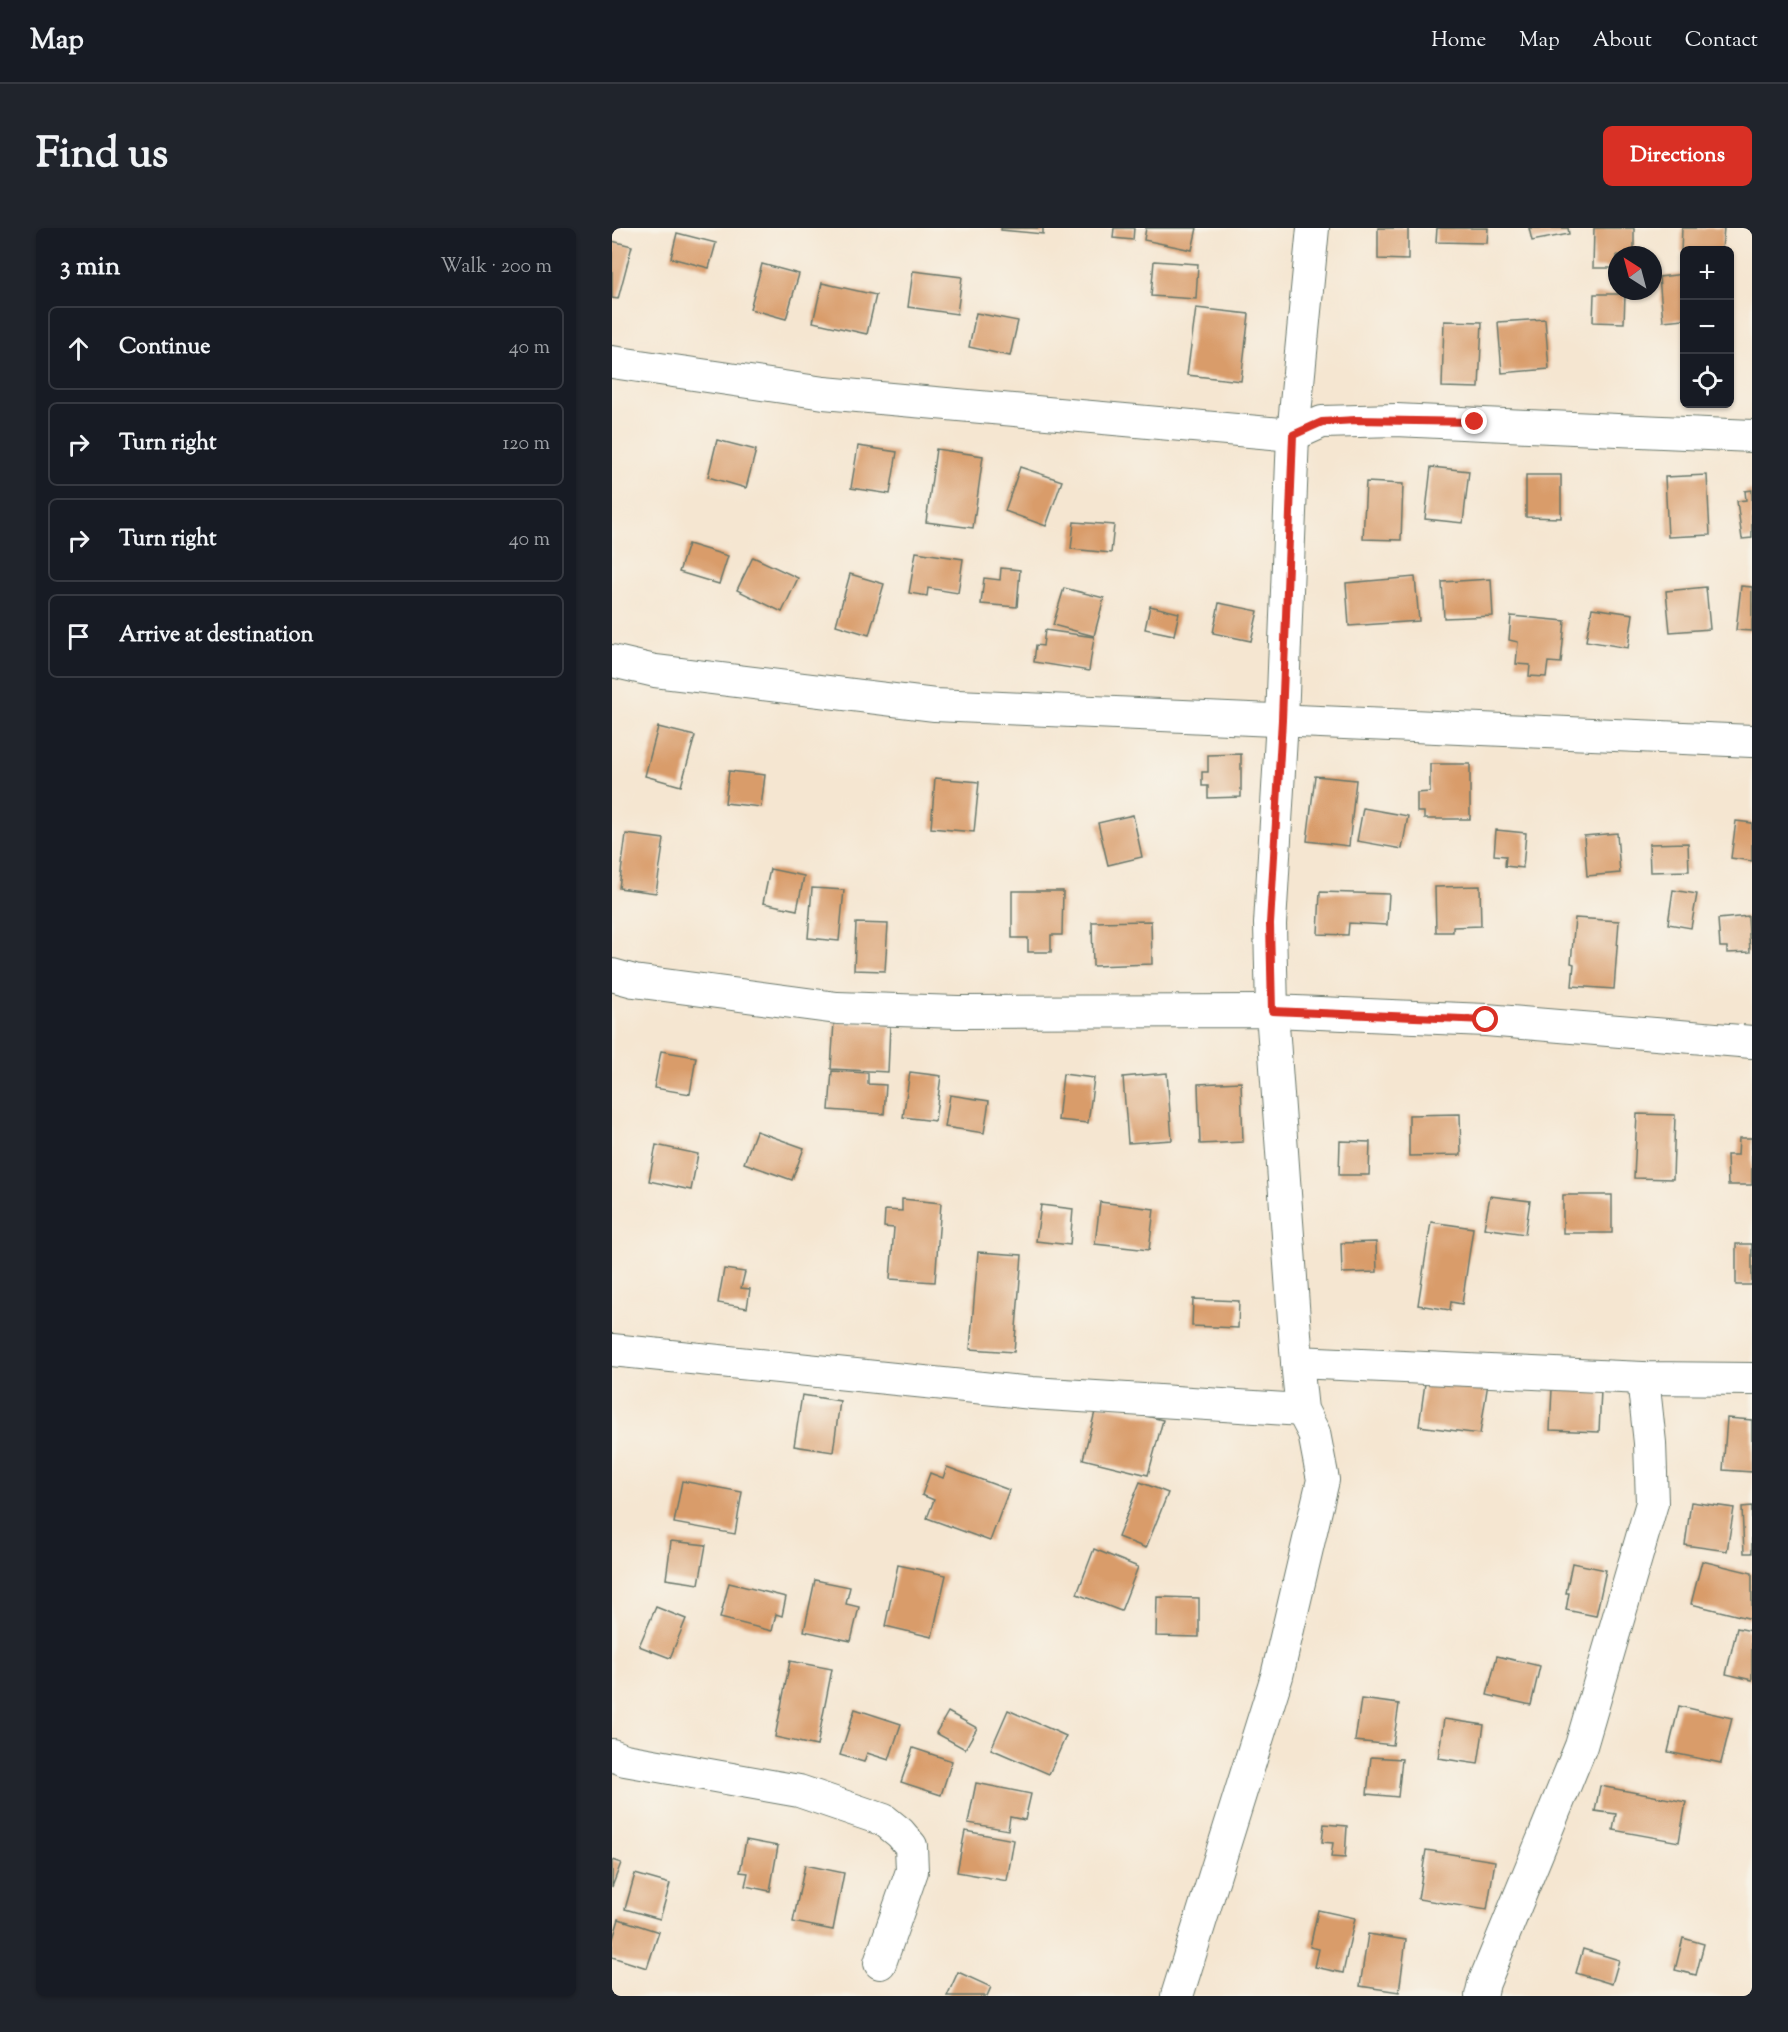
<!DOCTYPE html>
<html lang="en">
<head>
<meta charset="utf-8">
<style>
  :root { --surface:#171b24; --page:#20242c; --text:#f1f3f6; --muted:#9ea1a6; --line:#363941; --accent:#d93025 }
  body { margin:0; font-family:"Sorts Mill Goudy",serif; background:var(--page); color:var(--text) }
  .controls { position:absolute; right:18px; top:18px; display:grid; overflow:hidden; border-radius:9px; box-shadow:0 2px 4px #0004 }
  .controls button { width:54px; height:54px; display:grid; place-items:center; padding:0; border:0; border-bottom:2px solid var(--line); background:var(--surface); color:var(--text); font:30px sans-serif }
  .compass { position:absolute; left:996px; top:18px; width:54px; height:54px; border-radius:50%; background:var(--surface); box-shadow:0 2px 4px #0004; rotate:324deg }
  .stop { position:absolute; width:18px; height:18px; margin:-14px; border:4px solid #d93025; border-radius:50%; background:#fff }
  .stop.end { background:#d93025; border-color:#fff; box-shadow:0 2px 6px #0008 }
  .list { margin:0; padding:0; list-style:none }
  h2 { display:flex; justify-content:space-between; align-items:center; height:78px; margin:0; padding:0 24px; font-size:26px }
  h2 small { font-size:20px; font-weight:400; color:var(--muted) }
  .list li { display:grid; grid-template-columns:39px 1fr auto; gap:18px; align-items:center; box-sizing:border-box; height:84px; margin:0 12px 12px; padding:0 12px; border:2px solid var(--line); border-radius:9px }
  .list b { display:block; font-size:22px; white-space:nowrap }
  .list em { font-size:20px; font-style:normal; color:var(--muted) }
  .icon { flex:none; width:33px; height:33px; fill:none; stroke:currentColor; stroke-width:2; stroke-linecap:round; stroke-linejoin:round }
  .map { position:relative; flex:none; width:1140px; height:1768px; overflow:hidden; border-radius:9px }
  header { display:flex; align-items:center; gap:36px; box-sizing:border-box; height:84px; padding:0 30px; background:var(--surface); border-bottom:2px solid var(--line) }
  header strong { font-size:28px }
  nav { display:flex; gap:33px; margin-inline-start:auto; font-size:21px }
  .intro { display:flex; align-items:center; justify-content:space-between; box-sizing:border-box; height:144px; padding:0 36px }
  h1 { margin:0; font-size:42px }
  .button { padding:15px 27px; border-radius:9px; background:var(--accent); color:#fff; font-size:21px; font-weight:700 }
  main { display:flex; gap:36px; padding:0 36px }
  aside { flex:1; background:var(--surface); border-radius:9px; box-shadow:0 2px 4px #0004 }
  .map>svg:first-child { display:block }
  .building { fill:#d99c6a }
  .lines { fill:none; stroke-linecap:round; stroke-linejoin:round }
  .minor-casing { stroke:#6a786b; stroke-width:34 }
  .minor { stroke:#fff; stroke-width:32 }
  .route { stroke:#d93025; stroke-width:8 }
</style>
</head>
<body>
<header>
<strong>Map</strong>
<nav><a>Home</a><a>Map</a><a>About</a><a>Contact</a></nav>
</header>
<div class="intro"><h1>Find us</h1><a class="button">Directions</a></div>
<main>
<aside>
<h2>3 min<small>Walk · 200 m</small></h2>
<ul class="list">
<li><svg class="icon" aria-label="ahead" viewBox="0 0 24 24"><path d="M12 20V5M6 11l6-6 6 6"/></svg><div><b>Continue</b></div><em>40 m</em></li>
<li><svg class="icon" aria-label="right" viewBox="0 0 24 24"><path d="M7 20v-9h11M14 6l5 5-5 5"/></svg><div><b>Turn right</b></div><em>120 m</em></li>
<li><svg class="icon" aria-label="right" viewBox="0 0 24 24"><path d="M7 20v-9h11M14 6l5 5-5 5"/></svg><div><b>Turn right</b></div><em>40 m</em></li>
<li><svg class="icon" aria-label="arrive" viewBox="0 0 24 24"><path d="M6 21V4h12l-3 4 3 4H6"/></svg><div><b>Arrive at destination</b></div></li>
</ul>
</aside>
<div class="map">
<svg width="1140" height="1768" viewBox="0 0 1140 1768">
  <rect width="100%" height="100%" fill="#f7f3e8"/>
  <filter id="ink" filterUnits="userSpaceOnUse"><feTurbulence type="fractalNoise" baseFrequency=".0167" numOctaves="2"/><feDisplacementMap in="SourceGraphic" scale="12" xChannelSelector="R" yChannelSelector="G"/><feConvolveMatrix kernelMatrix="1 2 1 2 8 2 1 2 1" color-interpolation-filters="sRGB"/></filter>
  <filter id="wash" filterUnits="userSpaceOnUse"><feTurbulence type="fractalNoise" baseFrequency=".008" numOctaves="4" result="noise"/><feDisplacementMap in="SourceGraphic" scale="24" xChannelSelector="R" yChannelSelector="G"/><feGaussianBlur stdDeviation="1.35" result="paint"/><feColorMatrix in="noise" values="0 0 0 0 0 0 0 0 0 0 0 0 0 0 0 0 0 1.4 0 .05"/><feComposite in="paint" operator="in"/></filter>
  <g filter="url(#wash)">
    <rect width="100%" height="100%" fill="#f5e6d1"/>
    <g id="blocks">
      <g class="building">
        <polygon points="389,0 431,0 431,6 389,2"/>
        <polygon points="502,0 522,0 521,12 501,10"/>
        <polygon points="534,0 585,0 580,22 532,12"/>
        <polygon points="766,0 796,0 796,32 766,31"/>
        <polygon points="825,0 876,0 875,15 824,14"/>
        <polygon points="917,0 956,0 957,6 920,13"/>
        <polygon points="982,0 1022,0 1022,27 1005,27 1005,40 981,40"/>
        <polygon points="1070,0 1112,0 1110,22 1069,24"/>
        <polygon points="65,5 104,15 97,40 59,30"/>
        <polygon points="0,13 20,18 6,71 0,70"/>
        <polygon points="542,33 586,36 584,71 539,68"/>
        <polygon points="150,36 187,46 174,91 138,81"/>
        <polygon points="301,43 350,49 345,86 296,79"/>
        <polygon points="1072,46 1072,91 1051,93 1047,49"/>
        <polygon points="210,55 264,67 255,106 201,94"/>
        <polygon points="982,66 1013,66 1012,95 981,94"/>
        <polygon points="584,80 637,86 629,153 575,147"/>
        <polygon points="364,85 406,93 398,128 357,119"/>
        <polygon points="933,91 937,141 890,145 886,94"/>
        <polygon points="832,93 870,94 867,160 830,159"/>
        <polygon points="105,212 144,222 134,260 96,249"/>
        <polygon points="246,218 285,224 278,266 239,260"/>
        <polygon points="324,221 371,228 361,300 314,294"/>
        <polygon points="408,239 450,253 434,298 393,283"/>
        <polygon points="819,239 857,243 851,295 813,291"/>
        <polygon points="914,247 949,247 949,290 914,289"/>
        <polygon points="1095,247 1098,307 1056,309 1053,249"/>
        <polygon points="754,254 791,256 789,312 751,311"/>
        <polygon points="1140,262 1140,310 1130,311 1125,273 1134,272 1133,263"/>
        <polygon points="462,294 502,297 499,325 459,321"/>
        <polygon points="76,316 116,328 107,356 67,344"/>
        <polygon points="304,324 351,331 346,365 316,360 315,368 297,365"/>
        <polygon points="141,329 186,350 170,384 125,362"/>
        <polygon points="389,340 408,342 405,379 369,376 372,350 388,352"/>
        <polygon points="238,346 272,356 257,407 224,397"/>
        <polygon points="803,349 807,393 737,398 734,355"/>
        <polygon points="879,351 881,388 832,390 830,354"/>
        <polygon points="1129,358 1140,359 1140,403 1124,402"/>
        <polygon points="1094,359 1098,401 1058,404 1054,363"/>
        <polygon points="452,360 492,370 482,408 441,397"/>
        <polygon points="607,375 646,383 639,413 601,405"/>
        <polygon points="538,378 567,385 562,407 533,401"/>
        <polygon points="980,380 1021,386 1016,420 974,413"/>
        <polygon points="899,388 953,393 949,435 936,434 934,449 917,448 918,437 904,436 906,414 897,412"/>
        <polygon points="433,402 482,409 477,443 422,434 424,417 431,418"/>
        <polygon points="46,499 83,508 69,558 33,548"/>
        <polygon points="629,526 629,569 596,570 596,558 590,558 590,544 596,544 596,527"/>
        <polygon points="818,536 858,536 858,591 812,591 812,584 805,584 805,565 818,564"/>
        <polygon points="117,543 153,547 149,579 113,575"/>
        <polygon points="703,548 744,552 737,618 695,613"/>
        <polygon points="323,550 367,554 362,604 319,600"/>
        <polygon points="751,580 796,588 790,621 745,613"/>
        <polygon points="521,587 530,629 496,637 486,595"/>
        <polygon points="1124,593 1140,595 1140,633 1119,630"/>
        <polygon points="884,602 914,605 911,640 893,638 894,628 882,627"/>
        <polygon points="1005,605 1008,645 975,648 972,608"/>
        <polygon points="14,606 52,611 44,665 7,660"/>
        <polygon points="1076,615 1077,643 1038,644 1037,616"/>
        <polygon points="158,641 192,648 185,682 151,675"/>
        <polygon points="868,658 869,698 841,699 841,704 824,704 823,659"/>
        <polygon points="200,660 232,662 227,713 196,710"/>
        <polygon points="1061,662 1085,666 1079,700 1056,696"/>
        <polygon points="400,663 451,663 450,707 439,707 439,724 416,724 416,710 400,710"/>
        <polygon points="708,664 777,666 775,697 737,695 736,707 706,706"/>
        <polygon points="1136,688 1138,724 1115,725 1115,719 1108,719 1106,691"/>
        <polygon points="963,690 1007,693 1002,761 960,758 962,736 959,735"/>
        <polygon points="539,693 540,736 481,738 480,694"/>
        <polygon points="244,695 276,696 273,743 242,742"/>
        <polygon points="222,794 278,798 276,844 219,841"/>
        <polygon points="49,823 84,829 78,866 42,860"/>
        <polygon points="220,843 256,845 256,856 274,857 272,886 217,882"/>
        <polygon points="298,844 329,848 323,893 291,889"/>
        <polygon points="555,845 560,912 516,915 511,849"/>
        <polygon points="451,846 482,850 476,895 446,892"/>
        <polygon points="629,854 631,914 588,916 586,856"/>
        <polygon points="338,867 377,873 372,905 333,899"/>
        <polygon points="848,886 849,927 797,928 797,887"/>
        <polygon points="1025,886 1063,887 1061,951 1022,950"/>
        <polygon points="144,903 192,920 180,952 132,935"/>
        <polygon points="1127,910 1140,910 1140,957 1116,957 1115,927 1126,927"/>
        <polygon points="728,913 758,914 757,947 727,947"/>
        <polygon points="44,917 86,926 79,962 37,953"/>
        <rect x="951" y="967" width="49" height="38"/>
        <polygon points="878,968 918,973 913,1006 872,1000"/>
        <polygon points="290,971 329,975 323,1054 278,1051 282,1000 272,999 273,982 290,983"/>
        <polygon points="488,974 542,981 537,1022 483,1016"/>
        <polygon points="429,977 461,981 458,1017 424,1013"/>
        <polygon points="819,994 861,1000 850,1076 839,1074 838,1082 806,1077"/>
        <polygon points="764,1014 765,1044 730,1045 729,1015"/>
        <rect x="1124" y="1016" width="16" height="41"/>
        <polygon points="366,1024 410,1027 402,1124 358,1121"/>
        <polygon points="112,1041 133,1044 129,1060 138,1061 135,1080 106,1075"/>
        <polygon points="581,1071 627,1073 626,1100 580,1098"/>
        <polygon points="814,1148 876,1155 868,1206 807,1198"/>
        <polygon points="940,1161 989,1162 987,1204 938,1202"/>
        <polygon points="190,1167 228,1173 221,1224 182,1218"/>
        <polygon points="485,1176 551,1192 536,1247 471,1231"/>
        <polygon points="1115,1190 1140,1192 1140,1244 1111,1242"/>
        <polygon points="335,1239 397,1262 378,1313 315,1290 322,1272 310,1267 318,1245 331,1250"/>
        <polygon points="70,1253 130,1264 123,1306 62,1295"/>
        <polygon points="528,1254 556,1265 534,1320 506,1309"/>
        <polygon points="1079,1274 1122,1280 1115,1323 1073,1317"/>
        <polygon points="1140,1278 1140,1325 1132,1325 1130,1279"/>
        <polygon points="59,1313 94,1317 87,1356 54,1351"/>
        <polygon points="482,1321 526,1339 509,1383 465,1366"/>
        <polygon points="1090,1333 1140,1345 1140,1391 1079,1376"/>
        <polygon points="960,1335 994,1342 984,1388 954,1382 957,1365 954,1365"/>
        <polygon points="286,1337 334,1347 320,1409 273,1398"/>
        <polygon points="203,1352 238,1359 234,1376 247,1379 239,1413 192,1403"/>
        <polygon points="117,1355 174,1369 170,1388 164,1386 160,1403 108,1390"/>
        <polygon points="545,1369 587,1370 587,1409 544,1408"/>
        <polygon points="44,1379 74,1391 58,1430 27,1418"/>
        <polygon points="1125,1400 1140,1403 1140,1452 1114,1446"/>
        <polygon points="885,1428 928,1438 919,1477 875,1467"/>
        <polygon points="178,1433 220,1441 205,1518 163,1509"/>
        <polygon points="749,1471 787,1476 781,1517 743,1513"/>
        <polygon points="1067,1478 1120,1490 1109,1535 1056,1524"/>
        <polygon points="243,1481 289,1496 277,1532 255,1525 252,1534 228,1527"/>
        <polygon points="396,1482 454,1508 437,1546 379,1521"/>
        <polygon points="336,1484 365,1500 353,1521 324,1505"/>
        <polygon points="832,1491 872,1497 866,1536 826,1530"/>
        <polygon points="301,1520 340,1533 329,1567 289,1554"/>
        <polygon points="759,1529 790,1531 786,1569 755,1566"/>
        <polygon points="364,1555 419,1566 413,1592 398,1589 396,1602 356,1595"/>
        <polygon points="988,1558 1074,1574 1067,1614 1001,1602 1004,1586 983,1583"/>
        <polygon points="712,1596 735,1598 733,1630 719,1629 721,1615 710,1614"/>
        <polygon points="353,1603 402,1612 395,1653 345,1644"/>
        <polygon points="134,1612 166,1618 158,1663 133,1658 136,1645 128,1644"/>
        <polygon points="814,1622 883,1633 875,1682 806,1671"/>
        <polygon points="0,1632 9,1635 0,1659"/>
        <polygon points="193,1637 232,1645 221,1702 181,1694"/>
        <polygon points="23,1646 58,1656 48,1691 13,1681"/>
        <polygon points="706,1682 743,1690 731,1745 703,1739 707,1721 698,1719"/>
        <polygon points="7,1691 47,1704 35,1740 0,1729 0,1714"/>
        <polygon points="756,1706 794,1712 787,1764 748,1758"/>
        <polygon points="1071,1710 1092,1716 1084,1747 1063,1742"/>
        <polygon points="971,1721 1007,1732 1000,1756 964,1745"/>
        <polygon points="346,1744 379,1759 375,1768 335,1768"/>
      </g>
    </g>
  </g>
  <g filter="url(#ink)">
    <use href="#blocks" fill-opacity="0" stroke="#6a786b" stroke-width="1.5"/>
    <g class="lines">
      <defs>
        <g id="minor">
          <polyline points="0,134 212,165 681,207 710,194 784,192 1140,208"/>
          <polyline points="0,433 43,443 323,477 1140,513"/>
          <polyline points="0,747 22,753 225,780 346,784 660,783 874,792 1140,814"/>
          <polyline points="0,1122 420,1165 690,1182"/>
          <polyline points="685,1134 1031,1150 1140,1151"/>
          <polyline points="0,1527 13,1532 187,1563 272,1592 288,1605 299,1618 300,1643 268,1735"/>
          <polyline points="565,1768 665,1448 711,1252 702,1205 690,1182 685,1134 660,783 658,696 670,492 681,207 701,0"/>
          <polyline points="869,1768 872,1755 969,1518 1040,1275 1038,1215 1031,1150"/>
        </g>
      </defs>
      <use href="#minor" class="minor-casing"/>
      <use href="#minor" class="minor"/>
    </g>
  </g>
  <g class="lines" filter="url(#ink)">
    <polyline class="route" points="863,194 744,192 710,194 681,207 670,492 658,696 660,783 874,792"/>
  </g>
</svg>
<div class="controls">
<button>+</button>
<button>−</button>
<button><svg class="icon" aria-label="locate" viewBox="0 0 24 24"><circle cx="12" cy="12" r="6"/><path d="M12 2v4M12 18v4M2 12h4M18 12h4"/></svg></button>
</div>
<svg class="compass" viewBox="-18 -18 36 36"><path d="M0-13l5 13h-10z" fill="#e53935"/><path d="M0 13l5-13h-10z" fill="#9ea1a6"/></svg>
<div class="stop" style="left:874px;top:792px"></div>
<div class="stop end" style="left:863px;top:194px"></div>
</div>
</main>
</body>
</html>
